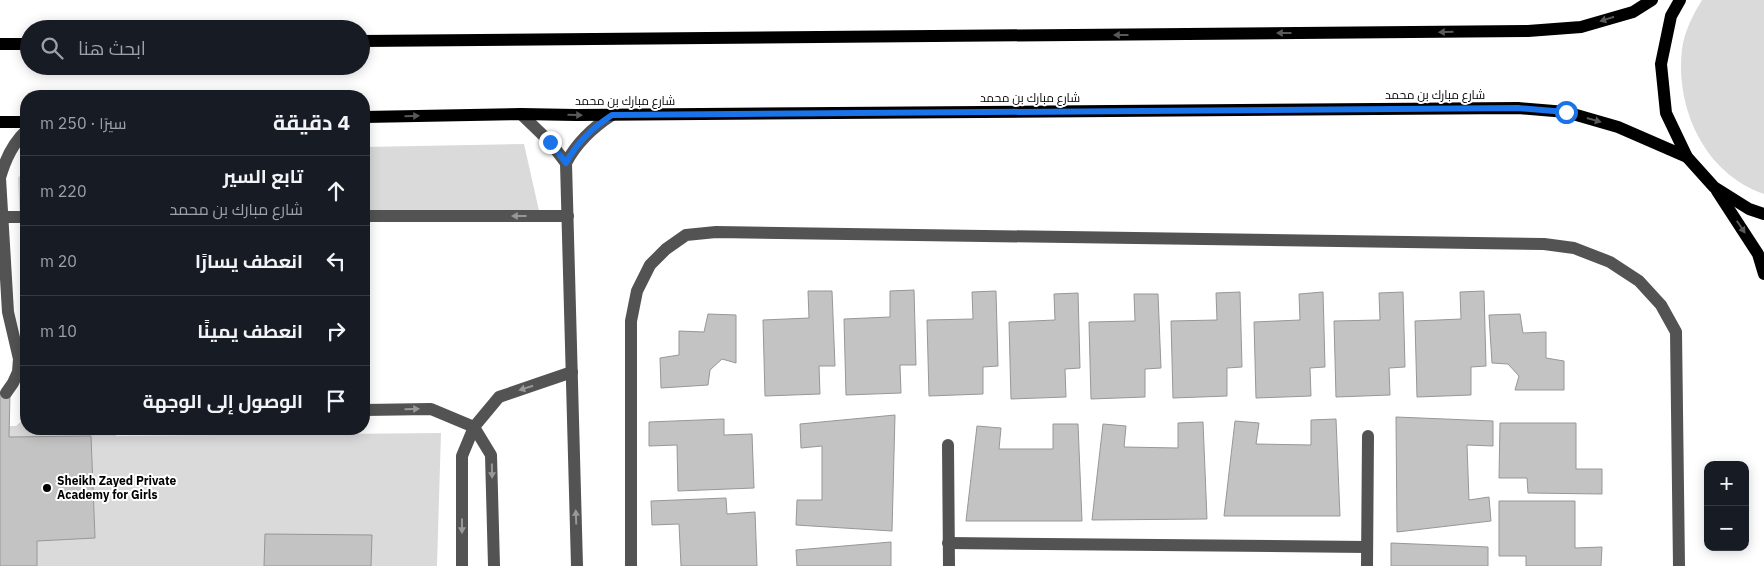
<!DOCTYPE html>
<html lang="ar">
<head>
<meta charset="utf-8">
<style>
  :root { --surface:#171b24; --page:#20242c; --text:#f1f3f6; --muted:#9ea1a6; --line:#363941 }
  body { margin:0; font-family:"IBM Plex Sans",Cairo,sans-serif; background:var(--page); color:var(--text); direction:rtl }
  .controls { position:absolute; right:15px; bottom:15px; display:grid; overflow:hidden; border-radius:10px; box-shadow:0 2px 12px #0003 }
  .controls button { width:45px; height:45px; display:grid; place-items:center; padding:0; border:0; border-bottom:1px solid var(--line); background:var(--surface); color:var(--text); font:25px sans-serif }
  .stop { position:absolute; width:15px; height:15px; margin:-11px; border:4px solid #1a73e8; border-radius:50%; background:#fff }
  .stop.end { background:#1a73e8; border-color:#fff; box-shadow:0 1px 5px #0008 }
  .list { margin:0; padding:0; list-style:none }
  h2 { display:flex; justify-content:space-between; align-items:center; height:65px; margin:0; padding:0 20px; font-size:21px }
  h2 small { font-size:16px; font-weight:400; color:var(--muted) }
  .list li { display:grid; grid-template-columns:32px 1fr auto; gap:15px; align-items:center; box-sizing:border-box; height:70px; padding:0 20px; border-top:1px solid var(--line) }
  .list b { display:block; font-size:19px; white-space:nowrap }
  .list p { margin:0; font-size:16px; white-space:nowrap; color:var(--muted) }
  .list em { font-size:16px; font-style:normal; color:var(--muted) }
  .icon { flex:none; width:28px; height:28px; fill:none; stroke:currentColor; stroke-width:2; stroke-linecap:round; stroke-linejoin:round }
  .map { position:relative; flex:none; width:1764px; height:566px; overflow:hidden; direction:ltr }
  .search { position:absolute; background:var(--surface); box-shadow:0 2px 12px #0003; left:20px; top:20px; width:350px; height:55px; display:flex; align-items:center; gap:12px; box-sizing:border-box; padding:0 18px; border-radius:28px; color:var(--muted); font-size:19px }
  .panel { position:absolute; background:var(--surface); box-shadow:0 2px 12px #0003; left:20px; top:90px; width:350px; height:345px; border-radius:20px; direction:rtl }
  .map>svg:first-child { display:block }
  .green { fill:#dadada }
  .building { fill:#c3c3c3; stroke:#979797 }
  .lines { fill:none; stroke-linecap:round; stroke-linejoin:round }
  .minor { stroke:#535353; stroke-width:12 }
  .major { stroke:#000; stroke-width:12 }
  .oneway { fill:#595959 }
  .oneway2 { fill:#989898 }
  .route { stroke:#1a73e8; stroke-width:6 }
  .poi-dot { fill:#000; stroke:#fff; stroke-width:2 }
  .labels { text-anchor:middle; stroke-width:4; stroke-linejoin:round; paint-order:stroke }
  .street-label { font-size:12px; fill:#000; stroke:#fff }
  .poi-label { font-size:12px; font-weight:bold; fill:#000; stroke:#fff; text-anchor:start }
</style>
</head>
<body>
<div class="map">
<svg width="1764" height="566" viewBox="0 0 1764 566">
  <rect width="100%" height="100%" fill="#fff"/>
  <g class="green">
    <path d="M1702,0H1764V194C1705,174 1675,109 1682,49C1684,32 1693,15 1702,0Z"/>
    <polygon points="524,144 540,215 364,213 364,147"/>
    <polygon points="26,167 26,296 23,293 18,178"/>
    <polygon points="26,417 26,429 112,429 116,436 441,433 437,566 0,566 0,426 16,426"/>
  </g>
  <g class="building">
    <polygon points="914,290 916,365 900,365 901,393 846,395 844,319 890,317 890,291"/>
    <polygon points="808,291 832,291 835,366 819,366 820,394 765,396 763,320 809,318"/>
    <polygon points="996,291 998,366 983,367 983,394 929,396 927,320 973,319 972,292"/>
    <polygon points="1484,291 1486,366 1471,367 1471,395 1417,397 1415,321 1461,319 1460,292"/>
    <polygon points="1240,292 1242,367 1227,368 1227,396 1173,398 1171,321 1217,320 1216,293"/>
    <polygon points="1323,292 1325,367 1310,368 1311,396 1256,398 1254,322 1300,320 1299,294"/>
    <polygon points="1403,292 1405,367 1389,368 1390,395 1336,397 1334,321 1380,320 1379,293"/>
    <polygon points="1078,293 1080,368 1065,369 1066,397 1011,399 1009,322 1055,320 1054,294"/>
    <polygon points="1134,294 1158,294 1161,368 1145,369 1145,397 1091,399 1089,322 1135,321"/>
    <polygon points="708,314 736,315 736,363 722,359 710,370 708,385 661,388 660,358 679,355 679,331 704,332"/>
    <polygon points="1520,314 1523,333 1546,332 1546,358 1564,361 1564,390 1515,390 1519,376 1508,364 1492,363 1489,315"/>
    <polygon points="0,393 10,393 9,437 91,436 95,538 37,541 37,566 0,566"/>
    <polygon points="895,415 892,531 796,525 797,500 822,500 822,446 801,448 800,424"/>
    <polygon points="1396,417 1493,421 1493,446 1467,445 1469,500 1489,497 1491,521 1397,532"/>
    <polygon points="724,419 724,435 752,434 754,488 678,491 677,445 649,446 649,422"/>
    <polygon points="1336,419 1340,516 1224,516 1235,421 1259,423 1256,444 1311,445 1311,420"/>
    <polygon points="1203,422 1207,519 1092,520 1103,424 1126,426 1124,447 1178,448 1178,423"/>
    <polygon points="1500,423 1576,423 1576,469 1602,469 1602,494 1528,493 1527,478 1499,478"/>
    <polygon points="1053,424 1078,424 1082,521 966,521 977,426 1001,428 999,449 1053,449"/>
    <polygon points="726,498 727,514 755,512 757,566 681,566 679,524 652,525 651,501"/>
    <polygon points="1499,501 1575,501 1575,548 1602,547 1601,566 1526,566 1526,556 1499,556"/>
    <polygon points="265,534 372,535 371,566 264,566"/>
    <polygon points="891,542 891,566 797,566 796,550"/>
    <polygon points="1391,543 1488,547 1488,566 1391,566"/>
  </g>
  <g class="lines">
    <g class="minor">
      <polyline points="521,114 550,142 566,163"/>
      <polyline points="364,216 568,216"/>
      <polyline points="2,217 26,217"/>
      <path d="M6,393L13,383L18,372L19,359L8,312L0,178C5,160 12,144 26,131"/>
      <polyline points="364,410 431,409 474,427 491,455 494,566"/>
      <polyline points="948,445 949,566"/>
      <polyline points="948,543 1367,547"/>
      <polyline points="462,566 462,456 474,427 499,397 572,372"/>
      <path d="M577,566L566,163C577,142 592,128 612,115"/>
      <polyline points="631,566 631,321 637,291 650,265 666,249 686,235 716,232 1544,244 1574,248 1610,262 1639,281 1661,305 1676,332 1679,566"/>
      <polyline points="1367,566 1368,436"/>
    </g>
    <g class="major">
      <polyline points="1680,0 1671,16 1661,64 1666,113 1687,157 1714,187 1749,209 1764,214"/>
      <polyline points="361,41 1528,31 1581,27 1633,12 1652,0"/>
      <polyline points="0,44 29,44"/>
      <polyline points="364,117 521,114 576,115 1518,108 1566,112 1618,127 1687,157"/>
      <polyline points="0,122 26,122"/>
      <polyline points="1717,191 1758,254 1764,274"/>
    </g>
  </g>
  <defs><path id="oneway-solid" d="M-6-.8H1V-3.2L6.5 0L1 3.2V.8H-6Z" transform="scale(1.25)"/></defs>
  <g class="oneway">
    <use href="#oneway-solid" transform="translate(1607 19) rotate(163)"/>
    <use href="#oneway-solid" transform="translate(1446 32) rotate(179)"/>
    <use href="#oneway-solid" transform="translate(1284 33) rotate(180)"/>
    <use href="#oneway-solid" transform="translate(1121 35) rotate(180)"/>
    <use href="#oneway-solid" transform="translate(575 115) rotate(1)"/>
    <use href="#oneway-solid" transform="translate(412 116) rotate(-1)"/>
    <use href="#oneway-solid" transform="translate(1594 120) rotate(16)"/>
    <use href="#oneway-solid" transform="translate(1741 227) rotate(56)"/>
  </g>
  <g class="oneway2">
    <use href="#oneway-solid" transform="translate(519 216) rotate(180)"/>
    <use href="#oneway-solid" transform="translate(526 388) rotate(162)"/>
    <use href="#oneway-solid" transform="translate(412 409) rotate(-1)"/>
    <use href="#oneway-solid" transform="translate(492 471) rotate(89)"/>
    <use href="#oneway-solid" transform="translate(576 517) rotate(-92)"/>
    <use href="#oneway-solid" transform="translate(462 526) rotate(90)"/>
  </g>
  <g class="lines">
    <path class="route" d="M550,142L566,163C577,142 592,128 612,115L1518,108L1566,112"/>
  </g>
  <circle class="poi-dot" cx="47" cy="488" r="5"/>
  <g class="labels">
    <g class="street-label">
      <text x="1435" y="99">شارع مبارك بن محمد</text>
      <text x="1030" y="102">شارع مبارك بن محمد</text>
      <text x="625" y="105">شارع مبارك بن محمد</text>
    </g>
    <g class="poi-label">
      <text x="57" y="485">Sheikh Zayed Private<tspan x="57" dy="14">Academy for Girls</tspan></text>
    </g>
  </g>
</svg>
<div class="controls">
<button>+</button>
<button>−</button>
</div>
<div class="stop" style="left:1566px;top:112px"></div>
<div class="stop end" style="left:550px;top:142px"></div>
<div class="search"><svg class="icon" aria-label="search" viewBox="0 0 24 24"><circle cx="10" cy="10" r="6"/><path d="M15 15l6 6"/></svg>ابحث هنا</div>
<section class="panel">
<h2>4 دقيقة<small>سيرًا · 250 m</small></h2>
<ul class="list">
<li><svg class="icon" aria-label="ahead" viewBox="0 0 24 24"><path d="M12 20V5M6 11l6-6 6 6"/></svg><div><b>تابع السير</b><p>شارع مبارك بن محمد</p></div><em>220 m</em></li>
<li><svg class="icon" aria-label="left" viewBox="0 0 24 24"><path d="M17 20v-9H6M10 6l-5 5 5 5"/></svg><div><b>انعطف يسارًا</b></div><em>20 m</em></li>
<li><svg class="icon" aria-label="right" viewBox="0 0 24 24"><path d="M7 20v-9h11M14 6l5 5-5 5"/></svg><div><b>انعطف يمينًا</b></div><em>10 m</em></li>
<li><svg class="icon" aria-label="arrive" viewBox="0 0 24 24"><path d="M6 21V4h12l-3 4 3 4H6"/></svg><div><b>الوصول إلى الوجهة</b></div></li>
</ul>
</section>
</div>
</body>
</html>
